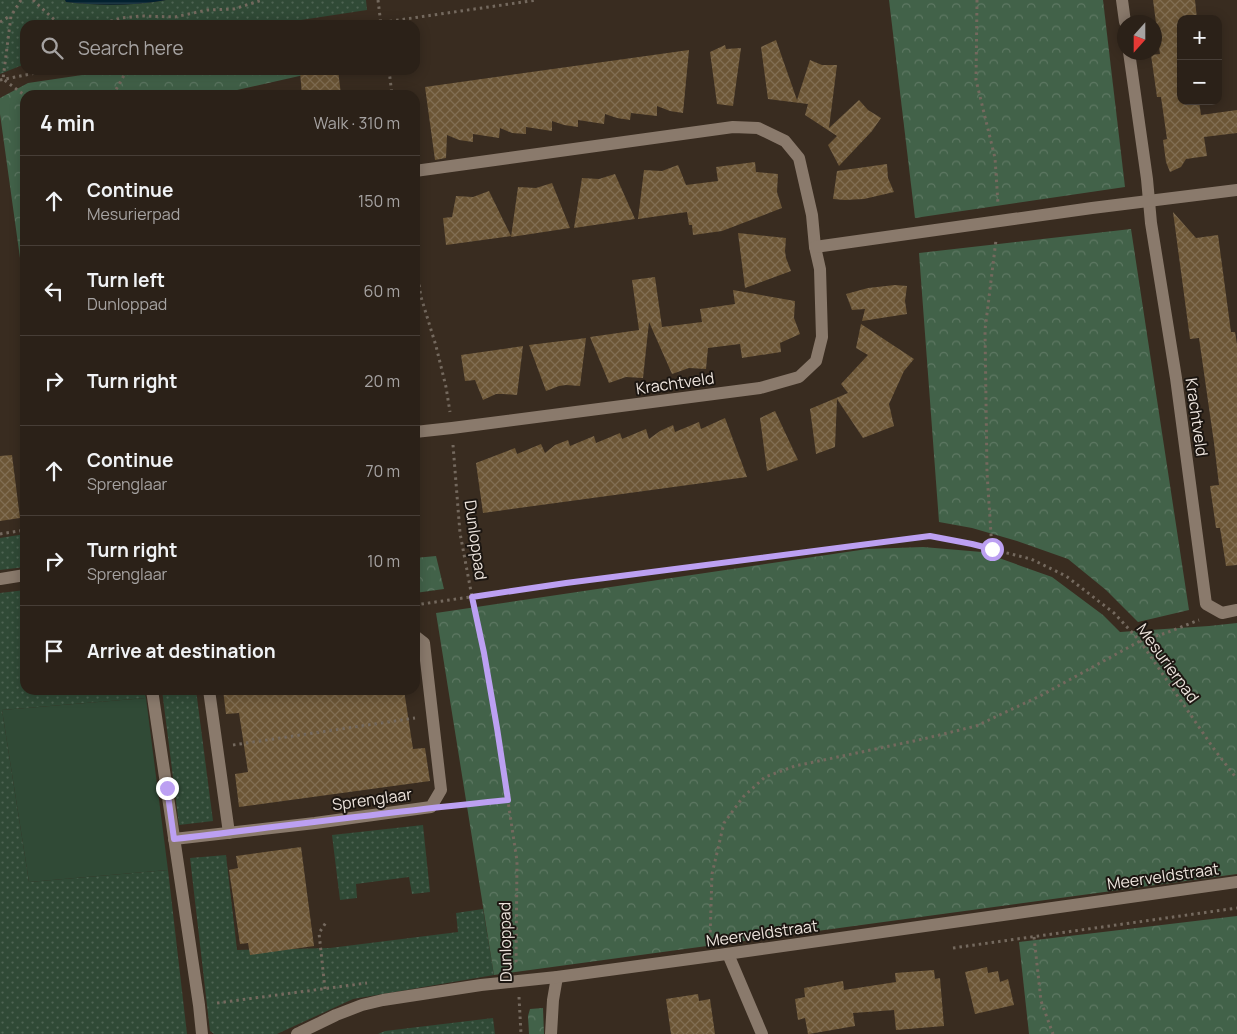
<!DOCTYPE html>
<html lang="en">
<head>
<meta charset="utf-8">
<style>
  :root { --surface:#2b2118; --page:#332921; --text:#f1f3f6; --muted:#a6a3a2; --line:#473e37 }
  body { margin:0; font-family:Manrope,sans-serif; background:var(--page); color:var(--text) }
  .controls { position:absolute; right:15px; top:15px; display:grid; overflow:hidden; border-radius:10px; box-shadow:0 2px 12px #0003 }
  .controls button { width:45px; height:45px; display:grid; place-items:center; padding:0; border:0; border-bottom:1px solid var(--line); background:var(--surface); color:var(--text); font:25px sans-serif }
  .compass { position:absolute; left:1117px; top:15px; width:45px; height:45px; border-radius:50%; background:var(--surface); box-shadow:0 2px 12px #0003; rotate:201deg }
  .stop { position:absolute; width:15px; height:15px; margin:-11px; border:4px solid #bca0f2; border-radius:50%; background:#fff }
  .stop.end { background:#bca0f2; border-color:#fff; box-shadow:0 1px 5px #0008 }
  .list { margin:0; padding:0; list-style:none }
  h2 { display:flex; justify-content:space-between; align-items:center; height:65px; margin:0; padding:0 20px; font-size:21px }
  h2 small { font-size:16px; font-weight:400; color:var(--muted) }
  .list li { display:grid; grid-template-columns:32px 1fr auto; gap:15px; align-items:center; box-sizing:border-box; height:90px; padding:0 20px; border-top:1px solid var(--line) }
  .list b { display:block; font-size:19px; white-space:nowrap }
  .list p { margin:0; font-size:16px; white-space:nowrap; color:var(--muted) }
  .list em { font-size:16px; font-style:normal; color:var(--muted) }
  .icon { flex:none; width:28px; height:28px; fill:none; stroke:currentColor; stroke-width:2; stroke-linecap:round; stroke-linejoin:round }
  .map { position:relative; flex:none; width:1237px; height:1034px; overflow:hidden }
  .search { position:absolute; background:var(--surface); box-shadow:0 2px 12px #0003; left:20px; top:20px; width:400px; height:55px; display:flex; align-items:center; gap:12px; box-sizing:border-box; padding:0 18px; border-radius:15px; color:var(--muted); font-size:19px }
  .panel { position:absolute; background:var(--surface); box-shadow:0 2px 12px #0003; left:20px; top:90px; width:400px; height:605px; border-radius:15px }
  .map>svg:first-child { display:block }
  .green { fill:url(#green-dots) }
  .forest { fill:url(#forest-crowns) }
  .pitch { fill:#304a36 }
  .water { fill:url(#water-rules) }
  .building { fill:url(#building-cross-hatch) }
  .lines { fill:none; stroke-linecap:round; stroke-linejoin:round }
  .path { stroke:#74695e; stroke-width:3; stroke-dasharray:2.5 4; stroke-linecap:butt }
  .minor { stroke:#8a7a6c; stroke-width:12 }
  .tertiary { stroke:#8a7a6c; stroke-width:12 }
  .route { stroke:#bca0f2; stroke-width:6 }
  .labels { text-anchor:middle; stroke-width:4; stroke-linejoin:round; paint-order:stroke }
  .street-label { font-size:16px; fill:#ede4dd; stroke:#1c1611 }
</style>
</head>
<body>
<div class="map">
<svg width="1237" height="1034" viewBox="0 0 1237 1034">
  <defs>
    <pattern id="green-dots" width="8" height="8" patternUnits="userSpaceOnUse" patternTransform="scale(1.25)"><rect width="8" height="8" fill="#304a36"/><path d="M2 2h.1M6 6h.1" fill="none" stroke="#4e6453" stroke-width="1.8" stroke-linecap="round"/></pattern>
    <pattern id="forest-crowns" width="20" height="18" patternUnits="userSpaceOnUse" patternTransform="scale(1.25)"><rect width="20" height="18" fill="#426249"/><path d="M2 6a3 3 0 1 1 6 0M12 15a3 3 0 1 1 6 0" fill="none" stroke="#5e7863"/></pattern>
    <pattern id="water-rules" width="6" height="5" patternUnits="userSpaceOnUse" patternTransform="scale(1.25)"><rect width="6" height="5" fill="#03212f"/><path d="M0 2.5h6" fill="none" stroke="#28414d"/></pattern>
    <pattern id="building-cross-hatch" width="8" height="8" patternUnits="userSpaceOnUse" patternTransform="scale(1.25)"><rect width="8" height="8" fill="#6c5636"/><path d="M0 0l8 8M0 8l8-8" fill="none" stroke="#816e53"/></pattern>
  </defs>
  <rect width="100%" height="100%" fill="#392c20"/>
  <g class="green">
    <path d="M0,0H65L66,2C99,6 133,6 166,0H366L367,10L268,25H25V64L0,74Z"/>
    <polygon points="25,534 25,567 0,570 0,538"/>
    <polygon points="25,590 25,690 144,690 146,698 2,710 29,882 168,870 187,1034 0,1034 0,593"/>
    <polygon points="162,690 196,690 213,821 179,825"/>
    <polygon points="423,825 430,892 412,894 409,877 356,884 357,898 340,900 332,835"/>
    <polygon points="226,855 237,950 330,948 458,932 456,913 483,909 494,975 353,999 277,1034 214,1034 210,1031 190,858"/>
    <polygon points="493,1018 495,1034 378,1034 385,1031"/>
  </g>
  <g class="forest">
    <polygon points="889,0 1103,0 1125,187 915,218"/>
    <polygon points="116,70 326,70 215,95 25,95 25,294 0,114 0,98 28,83"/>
    <polygon points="1131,229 1189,610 1138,622 1106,590 1068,559 1017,541 972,528 939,522 919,253"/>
    <polygon points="923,547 982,552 1052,577 1103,615 1120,632 1209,626 1237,623 1237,874 494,975 436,613 867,549"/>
    <polygon points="436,556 444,589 415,593 415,558"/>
    <polygon points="1237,916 1237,1034 1029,1034 1019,942"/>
    <polygon points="543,1008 544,1034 529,1034 528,1016 530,1009"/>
  </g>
  <polygon class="pitch" points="146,698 168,870 29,882 2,710"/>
  <path class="water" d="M65,0H166C133,6 99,6 66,2Z"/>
  <g class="building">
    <polygon points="1153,0 1195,0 1197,19 1181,19 1181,101 1199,101 1201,115 1237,110 1237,133 1204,137 1207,156 1186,159 1181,167 1170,172 1166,162 1163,140 1167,139 1161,97 1157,97 1151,55 1160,54"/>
    <polygon points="776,40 797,100 810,60 822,65 837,65 829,128 859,100 868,110 881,118 872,131 839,166 828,145 837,136 805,115 808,104 768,99 761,47"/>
    <polygon points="725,45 726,49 741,48 733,106 717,104 710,52"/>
    <polygon points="689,50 683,113 670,111 657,106 657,116 631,113 630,120 617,118 605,114 604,124 578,120 578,127 564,125 552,121 552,131 526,127 526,134 512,133 500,128 499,138 473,134 473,142 459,140 447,135 446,158 435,160 425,87"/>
    <polygon points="323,70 338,70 341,95 302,95 300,72"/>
    <polygon points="755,162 756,172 778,174 777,192 782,208 722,231 693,235 692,225 689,225 687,212 638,219 644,170 662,171 678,165 686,185 718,181 716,167"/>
    <polygon points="887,164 888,178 894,192 864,199 845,200 833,199 837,171"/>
    <polygon points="615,174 635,219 574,228 582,178 599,179"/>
    <polygon points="552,183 570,228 511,237 518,187 536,188"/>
    <polygon points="489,191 511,236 446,245 443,218 452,217 456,196 473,197"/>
    <polygon points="1173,212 1196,238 1218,235 1231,332 1235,332 1237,344 1237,565 1226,566 1220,528 1216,528 1210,486 1219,485 1214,443 1199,338 1190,339"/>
    <polygon points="738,233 786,238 785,251 786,258 791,271 745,288"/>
    <polygon points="655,277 662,327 702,322 700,309 735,304 733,290 795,301 794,318 800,334 780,343 781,352 742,358 740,344 708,348 706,369 689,368 672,374 649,322 643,378 626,377 609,383 590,337 639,330 632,280"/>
    <polygon points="895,285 907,286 905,301 907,314 862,321 865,309 852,310 846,294 868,288"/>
    <polygon points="861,324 914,359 904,371 889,404 894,426 863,438 837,399 835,447 816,454 810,409 848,393 841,384 868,355 856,348"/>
    <polygon points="586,338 580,386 566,385 559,386 546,391 529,345"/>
    <polygon points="523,346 517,395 503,394 496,394 483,400 475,380 465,381 461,355"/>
    <polygon points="775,411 798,460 767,471 760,418"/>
    <polygon points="725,418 747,477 483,513 476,463 515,448 517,454 541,444 545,453 555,445 568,440 570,446 594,436 596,443 620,433 622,439 646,429 649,439 660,431 673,425 675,432 699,422 701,429"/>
    <polygon points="12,455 20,518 0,521 0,456"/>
    <polygon points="223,690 404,690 413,749 425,748 430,781 239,807 235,774 248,772 239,713 226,714"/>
    <polygon points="301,847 314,946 250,955 248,943 240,944 229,870 238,868 236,856"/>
    <polygon points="987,967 988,973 998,971 1000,982 1008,979 1014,1005 975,1014 965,972"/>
    <polygon points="934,970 935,979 940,978 944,1026 896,1030 894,1010 853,1013 855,1026 809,1034 808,1034 805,1018 798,1020 795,999 805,997 804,988 843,981 844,990 896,982 895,973"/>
    <polygon points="698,994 699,1001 710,999 715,1034 671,1034 666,999"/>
  </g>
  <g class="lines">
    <g class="path">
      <polyline points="21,0 11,16 3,79 23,94 25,98"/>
      <polyline points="33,0 60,25"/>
      <polyline points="378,0 381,25"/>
      <polyline points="977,0 976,80 995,158 998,204"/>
      <polyline points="0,22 10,16"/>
      <polyline points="98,25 121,18 142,16 175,17 207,10 234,9 262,0"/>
      <polyline points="364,25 537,0"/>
      <polyline points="389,70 392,95"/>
      <polyline points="0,80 51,70"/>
      <polyline points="113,95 127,70"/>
      <polyline points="415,259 421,297 436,346 446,387 450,412"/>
      <polyline points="453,445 460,533 472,597 484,653 497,728 517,861 516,964"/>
      <polyline points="0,534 25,530"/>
      <polyline points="992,549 987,473 985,330 996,240"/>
      <polyline points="415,605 566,583 930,536 971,544 1031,559 1066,576 1114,613 1140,641 1214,749 1237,779"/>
      <polyline points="233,745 415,718"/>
      <polyline points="453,805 508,800"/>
      <polyline points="1034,937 1041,1001 1053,1034"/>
      <polyline points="710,939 712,874 724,823 743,797 765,777 795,766 923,739 976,726 1040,696 1140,641 1166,633 1199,620"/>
      <polyline points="953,948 1237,908"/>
      <polyline points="325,989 319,933 327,921"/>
      <polyline points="519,997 521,1034"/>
      <polyline points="217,1003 367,983"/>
    </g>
    <g class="minor">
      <polyline points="1122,0 1125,22"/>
      <polyline points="1129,52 1147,179 1151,223 1176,378 1206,604 1222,613 1237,610"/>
      <polyline points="415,171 733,127 758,128 785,141 799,158 812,215 815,247 820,269 822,337 816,361 799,377 760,388 452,428 415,432"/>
      <polyline points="815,247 1092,208 1237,190"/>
      <polyline points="0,579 25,575"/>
      <polyline points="152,690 199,1005 202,1034"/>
      <polyline points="209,690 229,833"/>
      <polyline points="174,839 315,823 431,807 441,790 424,643 415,636"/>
      <polyline points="728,954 762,1034"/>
      <polyline points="551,1034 553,1000 557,977"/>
    </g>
    <polyline class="tertiary" points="297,1034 336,1015 362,1005 383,1000 481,985 557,977 712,956 1237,882"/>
  </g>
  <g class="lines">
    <path class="route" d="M167,788L174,839C285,826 396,811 508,800L497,728L484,653L472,597L566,583L930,536L972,544L992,549"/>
  </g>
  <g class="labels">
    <g class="street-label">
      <text transform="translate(675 383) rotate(-8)" y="6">Krachtveld</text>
      <text transform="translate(1197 417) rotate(82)" y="6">Krachtveld</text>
      <text transform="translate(476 540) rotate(82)" y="6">Dunloppad</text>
      <text transform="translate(1168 663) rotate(54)" y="6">Mesurierpad</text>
      <text transform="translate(372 799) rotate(-8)" y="6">Sprenglaar</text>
      <text transform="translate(1163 876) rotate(-8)" y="6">Meerveldstraat</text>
      <text transform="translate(762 933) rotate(-8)" y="6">Meerveldstraat</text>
      <text transform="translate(505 942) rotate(-91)" y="6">Dunloppad</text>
    </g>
  </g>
</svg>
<div class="controls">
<button>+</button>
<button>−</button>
</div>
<svg class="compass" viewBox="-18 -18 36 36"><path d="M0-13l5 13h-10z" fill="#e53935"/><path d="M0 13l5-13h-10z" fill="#a6a3a2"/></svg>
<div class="stop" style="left:992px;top:549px"></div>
<div class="stop end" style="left:167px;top:788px"></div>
<div class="search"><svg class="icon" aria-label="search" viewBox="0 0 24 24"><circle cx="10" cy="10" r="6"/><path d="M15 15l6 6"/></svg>Search here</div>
<section class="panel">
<h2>4 min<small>Walk · 310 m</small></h2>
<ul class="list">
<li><svg class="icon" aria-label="ahead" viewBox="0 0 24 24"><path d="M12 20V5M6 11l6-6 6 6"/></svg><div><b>Continue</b><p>Mesurierpad</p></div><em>150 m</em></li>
<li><svg class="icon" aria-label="left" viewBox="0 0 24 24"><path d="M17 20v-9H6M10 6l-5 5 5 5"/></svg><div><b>Turn left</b><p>Dunloppad</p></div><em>60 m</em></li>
<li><svg class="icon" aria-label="right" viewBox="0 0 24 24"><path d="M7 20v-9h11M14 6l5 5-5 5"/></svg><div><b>Turn right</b></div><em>20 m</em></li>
<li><svg class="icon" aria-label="ahead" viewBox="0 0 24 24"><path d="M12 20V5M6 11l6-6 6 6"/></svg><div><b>Continue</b><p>Sprenglaar</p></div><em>70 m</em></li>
<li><svg class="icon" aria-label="right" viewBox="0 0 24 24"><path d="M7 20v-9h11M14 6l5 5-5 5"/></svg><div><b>Turn right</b><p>Sprenglaar</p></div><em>10 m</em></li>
<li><svg class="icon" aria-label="arrive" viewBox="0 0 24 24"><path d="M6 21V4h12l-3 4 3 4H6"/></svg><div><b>Arrive at destination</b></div></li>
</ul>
</section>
</div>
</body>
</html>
